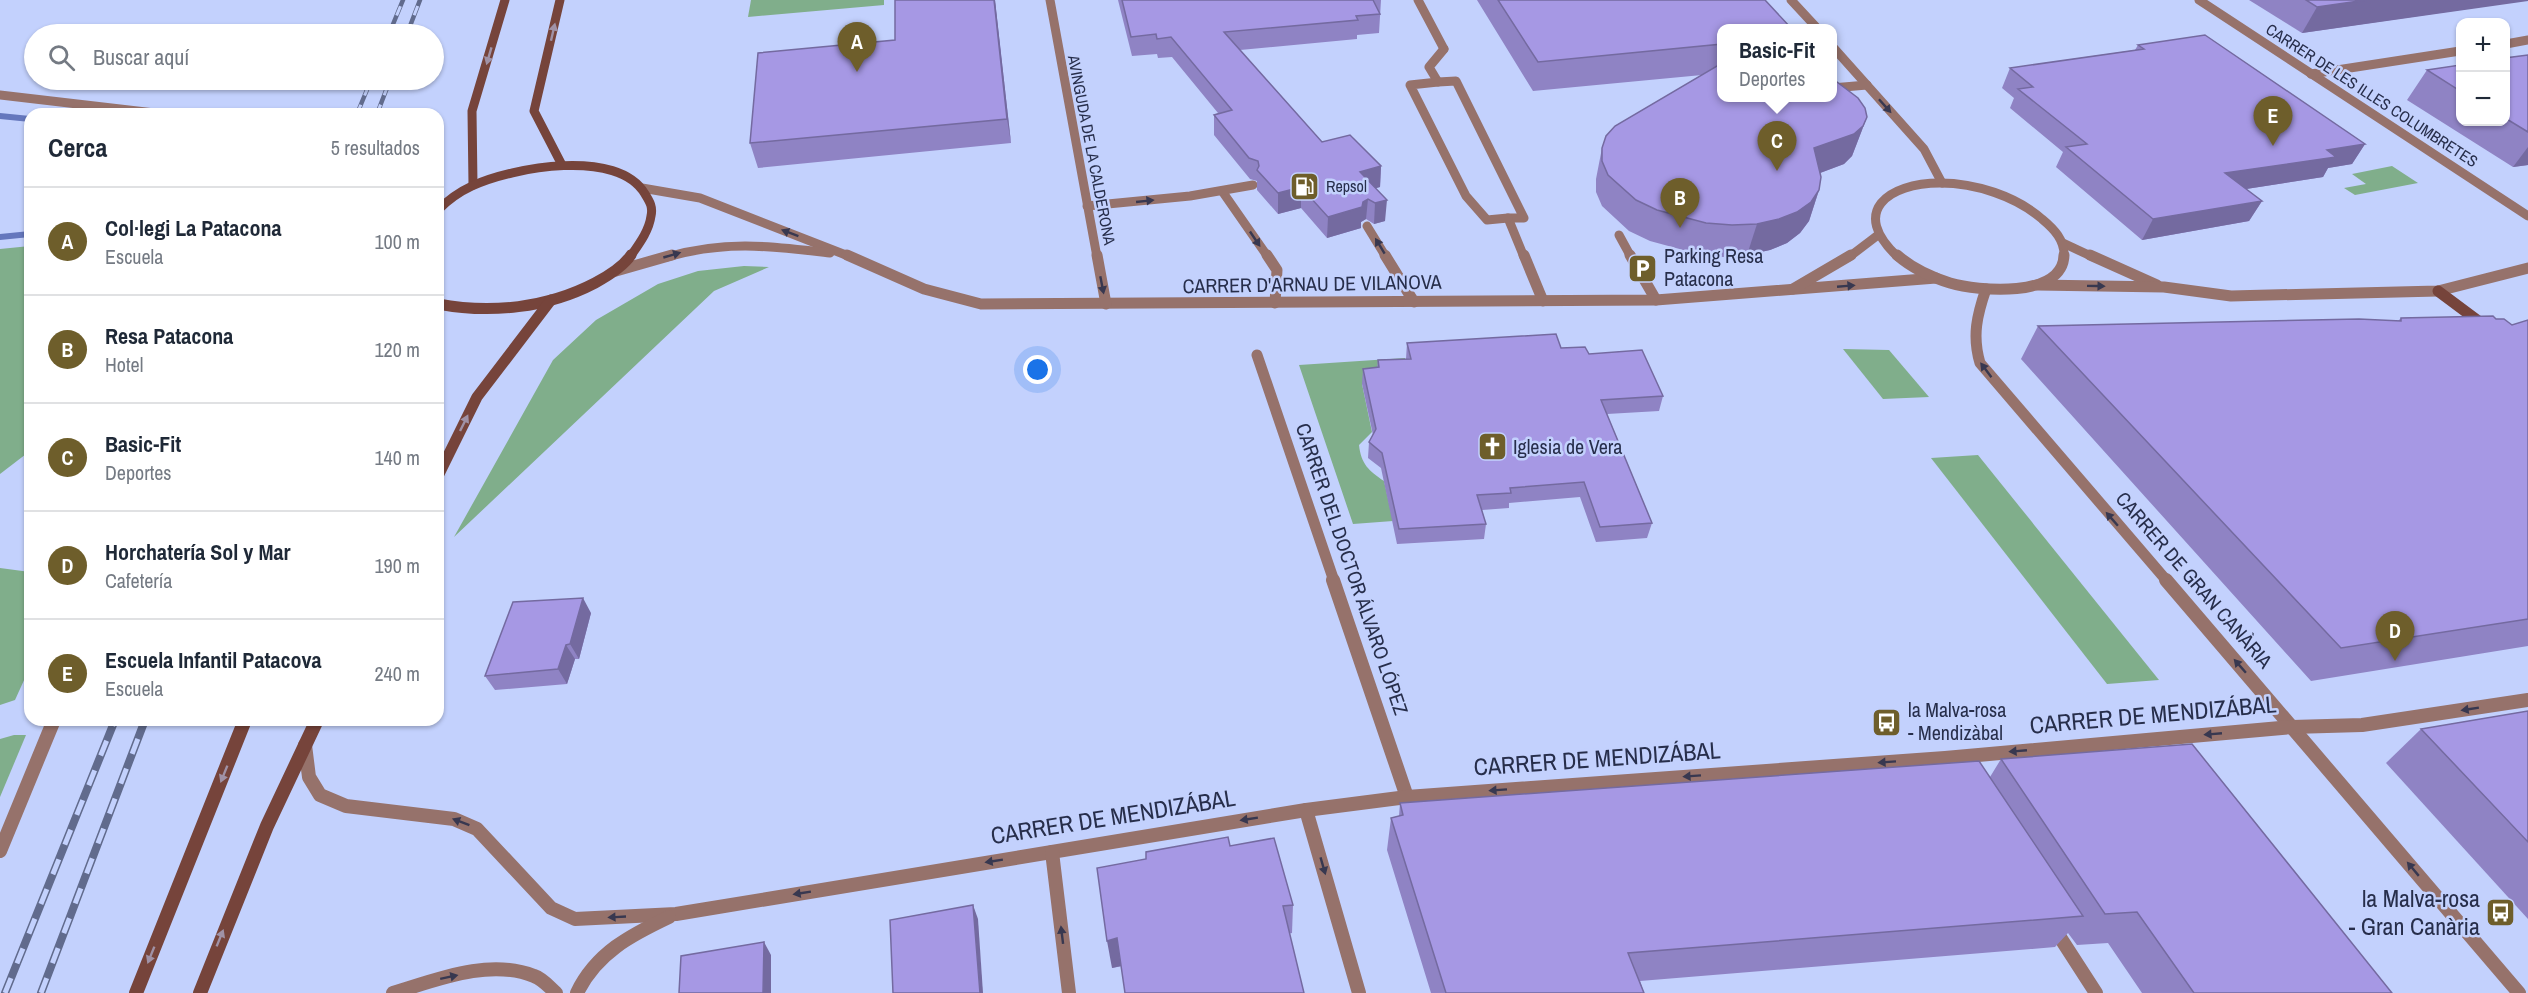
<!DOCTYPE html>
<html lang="es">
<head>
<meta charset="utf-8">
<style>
  :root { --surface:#fff; --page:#f2f2f3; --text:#1f2937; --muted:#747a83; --line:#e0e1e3; --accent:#6e5e2b }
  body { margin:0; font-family:"Archivo Narrow",sans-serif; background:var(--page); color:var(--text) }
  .controls { position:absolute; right:18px; top:18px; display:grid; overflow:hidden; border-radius:12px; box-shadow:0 2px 4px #0004 }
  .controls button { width:54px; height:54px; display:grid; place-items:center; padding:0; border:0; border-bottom:2px solid var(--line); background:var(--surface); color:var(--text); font:30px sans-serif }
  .you { position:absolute; left:1038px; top:370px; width:21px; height:21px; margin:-15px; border:4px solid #fff; border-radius:50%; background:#1a73e8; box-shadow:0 0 0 9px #1a73e833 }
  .badge { display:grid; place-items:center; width:39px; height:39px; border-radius:50%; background:var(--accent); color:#fff; font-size:20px; font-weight:700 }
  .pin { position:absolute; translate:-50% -50px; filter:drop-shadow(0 2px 3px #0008) }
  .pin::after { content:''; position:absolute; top:32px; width:21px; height:18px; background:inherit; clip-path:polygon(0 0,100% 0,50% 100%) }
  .popup { position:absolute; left:1717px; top:24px; width:120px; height:78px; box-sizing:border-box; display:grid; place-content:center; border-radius:12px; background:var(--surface); filter:drop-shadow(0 2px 4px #0005); font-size:20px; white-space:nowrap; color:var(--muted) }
  .popup b { font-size:22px; color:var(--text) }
  .popup::after { content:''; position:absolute; left:50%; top:100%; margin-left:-12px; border:12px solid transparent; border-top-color:var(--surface) }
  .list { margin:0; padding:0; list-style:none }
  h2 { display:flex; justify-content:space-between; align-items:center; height:78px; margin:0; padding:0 24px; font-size:26px }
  h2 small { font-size:20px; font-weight:400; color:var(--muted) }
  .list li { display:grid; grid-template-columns:39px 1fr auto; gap:18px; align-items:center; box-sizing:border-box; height:108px; padding:0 24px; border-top:2px solid var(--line) }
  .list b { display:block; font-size:22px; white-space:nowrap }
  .list p { margin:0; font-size:20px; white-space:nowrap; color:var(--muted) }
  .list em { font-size:20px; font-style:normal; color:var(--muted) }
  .icon { flex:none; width:33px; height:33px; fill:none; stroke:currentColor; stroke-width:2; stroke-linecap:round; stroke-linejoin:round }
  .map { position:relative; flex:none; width:2528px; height:993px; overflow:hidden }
  .search { position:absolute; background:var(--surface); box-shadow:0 2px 4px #0004; left:24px; top:24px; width:420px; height:66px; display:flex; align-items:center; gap:15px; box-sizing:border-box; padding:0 21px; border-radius:33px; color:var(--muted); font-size:22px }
  .panel { position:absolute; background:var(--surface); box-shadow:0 2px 4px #0004; left:24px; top:108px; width:420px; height:618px; border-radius:18px }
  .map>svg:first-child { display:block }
  .green { fill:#80ae8b }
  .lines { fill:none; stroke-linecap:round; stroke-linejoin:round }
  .stream { fill:#6577bd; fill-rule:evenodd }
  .lane-far1 { stroke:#96726b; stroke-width:9 }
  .lane { stroke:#96726b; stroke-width:11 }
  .street-far2 { stroke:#96726b; stroke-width:9 }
  .street-far1 { stroke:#96726b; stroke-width:11 }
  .street { stroke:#96726b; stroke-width:14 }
  .secondary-far2 { stroke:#76443b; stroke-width:9 }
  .secondary-far1 { stroke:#76443b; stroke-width:11 }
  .secondary { stroke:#76443b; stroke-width:14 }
  .rail-far1-casing { stroke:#616b8d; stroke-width:4.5 }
  .rail-casing { stroke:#616b8d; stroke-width:8 }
  .rail-far1 { stroke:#c3d1fd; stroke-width:3; stroke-dasharray:10; stroke-linecap:butt }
  .rail { stroke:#c3d1fd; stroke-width:5; stroke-dasharray:16; stroke-linecap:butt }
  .wall { fill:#8f83c4 }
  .shaded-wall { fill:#746aa0 }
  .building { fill:#a698e4; stroke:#746aa0; stroke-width:1.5 }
  .oneway { fill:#a092a6 }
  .oneway2 { fill:#383850 }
  .labels { text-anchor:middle; stroke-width:5; stroke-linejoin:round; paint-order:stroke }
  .far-street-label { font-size:16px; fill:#272e4b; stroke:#c3d1fd }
  .far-poi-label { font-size:16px; fill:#272e4b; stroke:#c3d1fd; text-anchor:start }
  .poi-label { font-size:20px; fill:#272e4b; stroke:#c3d1fd; text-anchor:start }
  .street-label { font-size:20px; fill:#272e4b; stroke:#c3d1fd }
  .near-street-label { font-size:24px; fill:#272e4b; stroke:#c3d1fd }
  .near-poi-label { font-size:24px; fill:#272e4b; stroke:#c3d1fd; text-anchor:end }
</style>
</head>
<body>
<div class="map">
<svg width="2528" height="993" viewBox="0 0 2528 993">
  <rect width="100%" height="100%" fill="#c3d1fd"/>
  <g class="green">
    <polygon points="751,0 884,0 884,5 748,17"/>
    <polygon points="2392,166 2418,183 2355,195 2344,188 2366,184 2352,174"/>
    <polygon points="30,246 30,451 0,474 0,249"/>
    <polygon points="744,266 769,267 714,291 454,537 553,360 596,320 658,284 698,271"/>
    <polygon points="1843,349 1889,350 1929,397 1883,399"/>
    <path d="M1405,358L1412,380L1362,384L1372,432L1359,445C1361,464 1369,471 1384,481L1393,521L1353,524L1299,365Z"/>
    <polygon points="1978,455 2159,680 2107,684 1931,458"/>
    <polygon points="0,568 30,572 30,667 15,700 0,705"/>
    <polygon points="14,735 26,735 0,797 0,739"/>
  </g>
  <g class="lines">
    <g class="stream">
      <polygon points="0,113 30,116 30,122 0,119"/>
      <polygon points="30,231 30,237 0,240 0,234"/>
    </g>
    <g class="lane-far1">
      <polyline points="1444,49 1429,67 1438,82 1456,81 1524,218 1508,218 1524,257"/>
      <polyline points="1438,82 1410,85 1466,196 1487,220 1508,218"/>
      <polyline points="1832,88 1867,85"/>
      <polyline points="0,95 163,114"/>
      <polyline points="1222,191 1268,257"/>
      <polyline points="1087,206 1190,196 1253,185"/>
      <polyline points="1367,226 1386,257"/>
      <polyline points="1619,235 1631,257"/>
    </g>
    <g class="lane">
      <polyline points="1267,255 1277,270 1275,303"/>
      <polyline points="1385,255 1414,302"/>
      <polyline points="1524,255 1543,301"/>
      <polyline points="1630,255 1656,300"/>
    </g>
    <g class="street-far2">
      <polyline points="1050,0 1097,257"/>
      <polyline points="1418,0 1444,49"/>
      <polyline points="1791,0 1817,28"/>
      <polyline points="2199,0 2528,216"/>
      <polyline points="2506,44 2528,40"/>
      <polyline points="1832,46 1924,149 1942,183"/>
      <polyline points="2311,74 2460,51"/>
      <polyline points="642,188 700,198 851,257"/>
      <polyline points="2063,243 2093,257"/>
      <path d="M667,257C726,240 770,246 830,253"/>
      <polyline points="1849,257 1878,235"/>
      <path d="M1898,257C1849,212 1888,183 1940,183C1975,183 2016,196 2042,219C2054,229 2065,240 2064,257"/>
    </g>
    <g class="street-far1">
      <polyline points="847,255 924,289 981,304 1656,300 1936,278"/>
      <polyline points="1097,255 1106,304"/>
      <path d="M1897,255C1912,268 1931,277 1950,283C1977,291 2063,299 2064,255"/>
      <polyline points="2090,255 2157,285"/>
      <polyline points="616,271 672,255"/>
      <polyline points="2037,285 2164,287 2231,296 2438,291 2528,268"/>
      <polyline points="1793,289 1851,255"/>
      <path d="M1986,289C1977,315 1972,336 1980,363L2167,581"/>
      <polyline points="1257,355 1334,581"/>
    </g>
    <g class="street">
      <polyline points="1333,580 1407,797"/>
      <polyline points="2166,580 2519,993"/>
      <polyline points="305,745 309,777 320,795 346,806 454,819 477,829 551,908 575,919 676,914 1306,810 1407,797 1945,758 2292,727 2362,725 2528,700"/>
      <polyline points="1306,810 1359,993"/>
      <polyline points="0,851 54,720"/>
      <polyline points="1052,852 1069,993"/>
      <polyline points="2054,928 2096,993"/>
      <path d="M393,993C436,980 489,958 534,976C543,979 549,987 556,993"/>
      <path d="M577,993C596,953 631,935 669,917"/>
    </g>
    <g class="secondary-far2">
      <polyline points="560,0 534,111 562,165"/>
      <polyline points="473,185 472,111 505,0"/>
      <path d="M438,210C448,200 459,192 472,186C513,167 618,148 645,194C650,202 653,207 651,216C649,231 639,244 630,257"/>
    </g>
    <g class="secondary-far1">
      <polyline points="2438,291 2485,326"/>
      <path d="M438,304C491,314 547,308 595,283C608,276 623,267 631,255"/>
      <polyline points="438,476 477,397 551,300"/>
    </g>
    <g class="secondary">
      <polyline points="136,993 245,720"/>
      <polyline points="200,993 267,826 317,720"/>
    </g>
    <defs>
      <g id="rail-far1">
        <polyline points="389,34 403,0"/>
        <polyline points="407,34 420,0"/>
        <polyline points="357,114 371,80"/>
        <polyline points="377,114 390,80"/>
      </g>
      <g id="rail">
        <polyline points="5,993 115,720"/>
        <polyline points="41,993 145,720"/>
      </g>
    </defs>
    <use href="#rail-far1" class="rail-far1-casing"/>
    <use href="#rail" class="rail-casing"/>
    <use href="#rail-far1" class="rail-far1"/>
    <use href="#rail" class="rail"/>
  </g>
  <g class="wall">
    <polygon points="895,0 995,0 1011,143 758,168 750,143 895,40"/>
    <polygon points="1118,0 1381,0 1379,33 1357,35 1357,39 1240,50 1322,142 1381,166 1380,187 1376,188 1385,221 1374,224 1366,219 1361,222 1361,228 1327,238 1301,208 1278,214 1257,190 1257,181 1250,179 1214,135 1214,115 1218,113 1172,57 1158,58 1157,54 1132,56"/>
    <polygon points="1477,0 1765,0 1722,28 1722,98 1867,117 1852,156 1844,164 1820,173 1819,190 1809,221 1800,233 1787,243 1770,250 1747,255 1723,257 1698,254 1650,241 1629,231 1602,206 1596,192 1596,179 1602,148 1702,75 1533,91"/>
    <polygon points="2249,0 2528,0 2302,33"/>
    <polygon points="2138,45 2365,144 2352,164 2328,168 2323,177 2246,189 2262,201 2249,221 2142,240 2056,167 2063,152 2010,108 2014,98 2002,88 2010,68 2135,50"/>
    <polygon points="2528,55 2528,165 2513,167 2407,100 2427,70 2460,65 2460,122 2505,122 2505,58"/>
    <polygon points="2401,318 2496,319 2512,325 2528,320 2528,646 2311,681 2021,359 2038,326 2398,321"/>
    <polygon points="1407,343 1561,348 1589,354 1663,396 1659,411 1607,414 1652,523 1647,538 1596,542 1580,497 1509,503 1509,508 1482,510 1486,524 1484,539 1397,544 1381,468 1368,458 1369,442 1373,435 1362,384 1363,369 1377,368 1378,360 1406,359"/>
    <polygon points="591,613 579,659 575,659 567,684 495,690 485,676"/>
    <polygon points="2528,711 2528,919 2386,763 2421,729"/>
    <polygon points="2001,759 2392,993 2142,993 2108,943 2077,945 2068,933 2055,947 1640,981 1644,993 1431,993 1387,850 1391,818 1399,816 1400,803 1990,777"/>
    <polygon points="1230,846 1293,905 1292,933 1112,968"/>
  </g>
  <g class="shaded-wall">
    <polygon points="994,0 995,0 1011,143 1007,119"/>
    <polygon points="2366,0 2528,0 2528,1 2302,33 2317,7"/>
    <polygon points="1867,117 1852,156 1844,164 1804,179 1814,148"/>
    <polygon points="2365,144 2352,164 2328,168 2323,177 2214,194 2225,173 2327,150"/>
    <polygon points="2528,147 2528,165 2513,167"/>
    <polygon points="1381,166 1380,187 1359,193 1360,172"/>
    <polygon points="1301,187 1301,208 1278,214 1278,193"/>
    <polygon points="1819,190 1809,221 1800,233 1787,243 1770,250 1747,255 1757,224"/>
    <polygon points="1368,199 1366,219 1361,222 1361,228 1327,238 1328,217"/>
    <polygon points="1387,200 1385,221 1374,224 1375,203"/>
    <polygon points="2262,201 2249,221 2142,240 2153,219"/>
    <polygon points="583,598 591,613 579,659 570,644"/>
    <polygon points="566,645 575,659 567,684 558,669"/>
    <polygon points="973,905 978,919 983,993 980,993"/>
    <polygon points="1117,938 1121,966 1112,968 1107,941"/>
    <polygon points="764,942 771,955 771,993 763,993"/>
  </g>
  <g class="building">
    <polygon points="895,0 994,0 1007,119 750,143 758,53 895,40"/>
    <polygon points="1122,0 1373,0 1380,14 1356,16 1358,20 1224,32 1322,142 1350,135 1381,166 1360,172 1387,200 1375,203 1368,199 1363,202 1362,207 1328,217 1301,187 1278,193 1257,170 1259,166 1258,161 1249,158 1214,115 1232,110 1171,37 1157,39 1156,34 1131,37"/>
    <polygon points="1498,0 1765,0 1791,28 1722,28 1722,44 1538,62"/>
    <polygon points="2306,0 2366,0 2317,7"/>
    <polygon points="2205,35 2365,144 2327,150 2336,157 2225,173 2262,201 2153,219 2066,147 2087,144 2018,89 2033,87 2010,68 2144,49 2138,45"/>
    <polygon points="2528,55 2528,132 2505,118 2505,58"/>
    <polygon points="1722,63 1722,98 1833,98 1833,79 1858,98 1865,108 1867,117 1863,126 1854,134 1814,148 1821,177 1819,190 1811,202 1797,212 1779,219 1757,224 1732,225 1706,223 1657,210 1636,200 1608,175 1602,161 1602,148 1606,136 1615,126"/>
    <polygon points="2460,65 2460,91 2427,70"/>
    <polygon points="2493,316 2496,319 2504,319 2512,325 2528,320 2528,619 2341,648 2038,326 2359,319 2401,321 2401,318"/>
    <polygon points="1556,334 1561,348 1585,347 1589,354 1642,350 1663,396 1601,400 1652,523 1600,527 1584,482 1510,488 1511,493 1477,495 1486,524 1399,529 1382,453 1369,442 1376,429 1363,369 1379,367 1378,360 1411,359 1407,343"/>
    <polygon points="583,598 570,644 566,645 558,669 485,676 513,602"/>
    <polygon points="2528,711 2528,842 2421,729"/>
    <polygon points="2192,744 2392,993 2194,993 2137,912 2105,914 2001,759"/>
    <polygon points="1979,761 2083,916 1628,953 1644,993 1446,993 1391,818 1403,815 1400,803"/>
    <polygon points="1228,837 1230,846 1274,838 1293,905 1283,906 1304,993 1125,993 1117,938 1107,941 1097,868 1146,859 1146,852"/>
    <polygon points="973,905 980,993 893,993 890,920"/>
    <polygon points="764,942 763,993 679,993 681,956"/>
  </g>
  <defs><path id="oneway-solid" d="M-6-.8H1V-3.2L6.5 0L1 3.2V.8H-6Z" transform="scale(1.5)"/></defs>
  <g class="oneway">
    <use href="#oneway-solid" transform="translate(553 32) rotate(-77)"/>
    <use href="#oneway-solid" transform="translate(489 56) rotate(106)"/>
    <use href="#oneway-solid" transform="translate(464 423) rotate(-64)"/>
    <use href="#oneway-solid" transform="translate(224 774) rotate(112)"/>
    <use href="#oneway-solid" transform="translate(220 938) rotate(-68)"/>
    <use href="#oneway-solid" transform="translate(151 955) rotate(112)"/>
  </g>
  <g class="oneway2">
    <use href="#oneway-solid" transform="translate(1885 106) rotate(48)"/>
    <use href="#oneway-solid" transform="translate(1145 201) rotate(-6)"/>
    <use href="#oneway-solid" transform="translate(790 233) rotate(-159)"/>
    <use href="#oneway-solid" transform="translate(1255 239) rotate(56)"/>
    <use href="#oneway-solid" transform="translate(1380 246) rotate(-121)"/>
    <use href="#oneway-solid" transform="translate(672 255) rotate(-16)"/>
    <use href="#oneway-solid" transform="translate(1102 285) rotate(79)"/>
    <use href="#oneway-solid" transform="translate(1846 286) rotate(-5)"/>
    <use href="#oneway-solid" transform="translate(2096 286) rotate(1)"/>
    <use href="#oneway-solid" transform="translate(1986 370) rotate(-127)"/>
    <use href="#oneway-solid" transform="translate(2112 519) rotate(-131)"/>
    <use href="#oneway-solid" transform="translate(2240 666) rotate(-131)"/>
    <use href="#oneway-solid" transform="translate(2470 709) rotate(171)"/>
    <use href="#oneway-solid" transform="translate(2213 734) rotate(175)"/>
    <use href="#oneway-solid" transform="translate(2018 751) rotate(175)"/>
    <use href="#oneway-solid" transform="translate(1887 762) rotate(176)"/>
    <use href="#oneway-solid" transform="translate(1692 776) rotate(176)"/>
    <use href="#oneway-solid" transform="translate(1498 790) rotate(176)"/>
    <use href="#oneway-solid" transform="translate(1249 819) rotate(171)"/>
    <use href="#oneway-solid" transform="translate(461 822) rotate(-159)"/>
    <use href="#oneway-solid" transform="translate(994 861) rotate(171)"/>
    <use href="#oneway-solid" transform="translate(1323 866) rotate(74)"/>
    <use href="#oneway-solid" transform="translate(2413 869) rotate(-130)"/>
    <use href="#oneway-solid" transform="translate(802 893) rotate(171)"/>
    <use href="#oneway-solid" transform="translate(617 917) rotate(177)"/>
    <use href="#oneway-solid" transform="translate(1062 935) rotate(-97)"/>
    <use href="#oneway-solid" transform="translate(449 977) rotate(-12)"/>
  </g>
  <defs>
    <symbol id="fuel-square" viewBox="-11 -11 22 22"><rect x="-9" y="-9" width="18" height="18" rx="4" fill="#6e5e2b" stroke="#c3d1fd"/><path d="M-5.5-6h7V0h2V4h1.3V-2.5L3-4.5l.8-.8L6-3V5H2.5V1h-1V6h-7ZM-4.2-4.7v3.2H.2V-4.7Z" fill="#fff"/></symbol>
    <symbol id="parking-square" viewBox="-11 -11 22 22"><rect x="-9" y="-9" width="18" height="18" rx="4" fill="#6e5e2b" stroke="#c3d1fd"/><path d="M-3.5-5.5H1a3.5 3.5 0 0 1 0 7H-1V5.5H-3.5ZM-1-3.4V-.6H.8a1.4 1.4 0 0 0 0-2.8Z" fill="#fff"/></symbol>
    <symbol id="church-square" viewBox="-11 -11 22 22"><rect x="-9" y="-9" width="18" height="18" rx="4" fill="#6e5e2b" stroke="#c3d1fd"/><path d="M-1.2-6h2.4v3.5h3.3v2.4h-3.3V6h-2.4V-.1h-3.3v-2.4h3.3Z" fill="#fff"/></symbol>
    <symbol id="bus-square" viewBox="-11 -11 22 22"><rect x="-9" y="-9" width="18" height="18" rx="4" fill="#6e5e2b" stroke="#c3d1fd"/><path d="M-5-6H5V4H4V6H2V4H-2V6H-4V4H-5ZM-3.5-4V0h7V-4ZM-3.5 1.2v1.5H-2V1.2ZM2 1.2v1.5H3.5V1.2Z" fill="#fff"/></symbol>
  </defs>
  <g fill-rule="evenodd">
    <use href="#fuel-square" x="1288" y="170" width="33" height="33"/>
    <use href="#parking-square" x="1626" y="252" width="33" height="33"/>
    <use href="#church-square" x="1476" y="430" width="33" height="33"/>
    <use href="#bus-square" x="1870" y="706" width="33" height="33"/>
    <use href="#bus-square" x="2484" y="896" width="33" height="33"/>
  </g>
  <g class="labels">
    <g class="far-street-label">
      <text transform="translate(2372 95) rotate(33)" y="6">CARRER DE LES ILLES COLUMBRETES</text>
      <text transform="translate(1092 150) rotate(79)" y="6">AVINGUDA DE LA CALDERONA</text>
    </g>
    <g class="far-poi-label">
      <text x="1326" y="192">Repsol</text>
    </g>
    <g class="poi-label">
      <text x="1664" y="263">Parking Resa<tspan x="1664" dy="23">Patacona</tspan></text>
      <text x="1513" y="454">Iglesia de Vera</text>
      <text x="1908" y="717">la Malva-rosa<tspan x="1908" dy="23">- Mendizàbal</tspan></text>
    </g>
    <g class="street-label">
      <text transform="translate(1312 284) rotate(-1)" y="7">CARRER D'ARNAU DE VILANOVA</text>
      <text transform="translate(1352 569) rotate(71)" y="7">CARRER DEL DOCTOR ÁLVARO LÓPEZ</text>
      <text transform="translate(2194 580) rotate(49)" y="7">CARRER DE GRAN CANÀRIA</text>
    </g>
    <g class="near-street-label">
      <text transform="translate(2153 715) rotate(-5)" y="8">CARRER DE MENDIZÁBAL</text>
      <text transform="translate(1597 759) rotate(-4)" y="8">CARRER DE MENDIZÁBAL</text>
      <text transform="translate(1113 817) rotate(-9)" y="8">CARRER DE MENDIZÁBAL</text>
    </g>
    <g class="near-poi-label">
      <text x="2480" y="907">la Malva-rosa<tspan x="2480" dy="28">- Gran Canària</tspan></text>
    </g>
  </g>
</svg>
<div class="controls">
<button>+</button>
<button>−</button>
</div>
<div class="you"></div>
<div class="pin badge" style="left:857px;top:72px">A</div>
<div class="pin badge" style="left:1680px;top:228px">B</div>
<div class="pin badge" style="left:1777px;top:171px">C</div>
<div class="popup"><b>Basic-Fit</b>Deportes</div>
<div class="pin badge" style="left:2395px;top:661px">D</div>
<div class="pin badge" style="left:2273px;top:146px">E</div>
<div class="search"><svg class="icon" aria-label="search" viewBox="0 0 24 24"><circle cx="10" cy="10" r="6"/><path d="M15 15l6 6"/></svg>Buscar aquí</div>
<section class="panel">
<h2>Cerca<small>5 resultados</small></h2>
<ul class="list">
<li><span class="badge">A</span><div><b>Col·legi La Patacona</b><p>Escuela</p></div><em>100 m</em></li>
<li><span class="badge">B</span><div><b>Resa Patacona</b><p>Hotel</p></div><em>120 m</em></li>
<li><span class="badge">C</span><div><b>Basic-Fit</b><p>Deportes</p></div><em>140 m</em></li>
<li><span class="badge">D</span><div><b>Horchatería Sol y Mar</b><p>Cafetería</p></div><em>190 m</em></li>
<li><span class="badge">E</span><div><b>Escuela Infantil Patacova</b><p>Escuela</p></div><em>240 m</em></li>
</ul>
</section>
</div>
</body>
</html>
